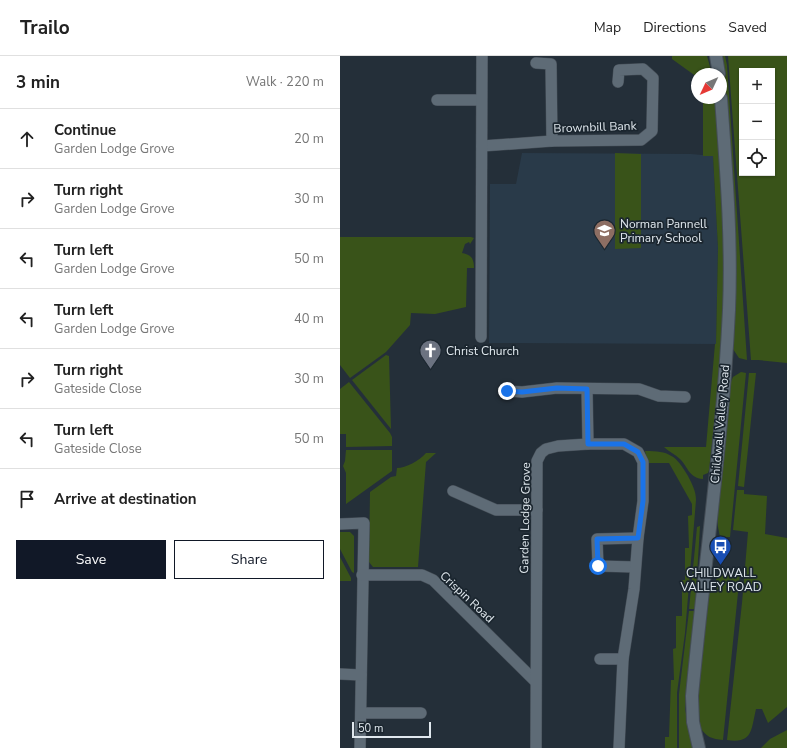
<!DOCTYPE html>
<html lang="en">
<head>
<meta charset="utf-8">
<style>
  :root { --surface:#fff; --page:#f2f2f2; --text:#222; --muted:#767676; --line:#e0e0e0; --accent:#111827 }
  body { margin:0; font-family:"Nunito Sans",sans-serif; background:var(--page); color:var(--text) }
  .controls { position:absolute; right:12px; top:12px; display:grid; overflow:hidden; border-radius:0px; box-shadow:0 1px 3px #0004 }
  .controls button { width:36px; height:36px; display:grid; place-items:center; padding:0; border:0; border-bottom:1px solid var(--line); background:var(--surface); color:var(--text); font:20px sans-serif }
  .compass { position:absolute; left:351px; top:12px; width:36px; height:36px; border-radius:50%; background:var(--surface); box-shadow:0 1px 3px #0004; rotate:226deg }
  .scale { position:absolute; left:12px; bottom:10px; width:79px; box-sizing:border-box; padding-left:4px; border:2px solid #e0e8ee; border-top:0; font-size:11px; line-height:14px; white-space:nowrap; color:#e0e8ee; -webkit-text-stroke:3px #1b262f; paint-order:stroke }
  .stop { position:absolute; width:12px; height:12px; margin:-9px; border:3px solid #1a73e8; border-radius:50%; background:#fff }
  .stop.end { background:#1a73e8; border-color:#fff; box-shadow:0 1px 4px #0008 }
  .list { margin:0; padding:0; list-style:none }
  h2 { display:flex; justify-content:space-between; align-items:center; height:52px; margin:0; padding:0 16px; font-size:17px }
  h2 small { font-size:13px; font-weight:400; color:var(--muted) }
  .list li { display:grid; grid-template-columns:26px 1fr auto; gap:12px; align-items:center; box-sizing:border-box; height:60px; padding:0 16px; border-top:1px solid var(--line) }
  .list b { display:block; font-size:15px; white-space:nowrap }
  .list p { margin:0; font-size:13px; white-space:nowrap; color:var(--muted) }
  .list em { font-size:13px; font-style:normal; color:var(--muted) }
  .actions { display:flex; gap:8px; padding:12px 16px }
  .actions a { flex:1; padding:9px 0; border:1px solid var(--accent); border-radius:0px; text-align:center; font-size:14px; color:var(--accent) }
  .actions .main { background:var(--accent); color:#fff }
  .icon { flex:none; width:22px; height:22px; fill:none; stroke:currentColor; stroke-width:2; stroke-linecap:round; stroke-linejoin:round }
  .map { position:relative; flex:none; width:447px; height:692px; overflow:hidden }
  header { display:flex; align-items:center; gap:24px; box-sizing:border-box; height:56px; padding:0 20px; background:var(--surface); border-bottom:1px solid var(--line) }
  header strong { font-size:19px }
  nav { display:flex; gap:22px; margin-inline-start:auto; font-size:14px }
  main { display:flex }
  aside { flex:1; background:var(--surface) }
  .map>svg:first-child { display:block }
  .built { fill:#293a49 }
  .green { fill:#395319; fill-rule:evenodd }
  .lines { fill:none; stroke-linecap:round; stroke-linejoin:round }
  .street-casing { stroke:#444d56; stroke-width:12 }
  .secondary-casing { stroke:#444d56; stroke-width:14 }
  .street { stroke:#5e6b76; stroke-width:11 }
  .secondary { stroke:#5e6b76; stroke-width:12 }
  .route { stroke:#1a73e8; stroke-width:5 }
  .labels { text-anchor:middle; stroke-width:3.5; stroke-linejoin:round; paint-order:stroke }
  .street-label { font-size:12px; fill:#e0e8ee; stroke:#1b262f }
  .poi-label { font-size:12px; fill:#e0e8ee; stroke:#1b262f; text-anchor:start }
</style>
</head>
<body>
<header>
<strong>Trailo</strong>
<nav><a>Map</a><a>Directions</a><a>Saved</a></nav>
</header>
<main>
<aside>
<h2>3 min<small>Walk · 220 m</small></h2>
<ul class="list">
<li><svg class="icon" aria-label="ahead" viewBox="0 0 24 24"><path d="M12 20V5M6 11l6-6 6 6"/></svg><div><b>Continue</b><p>Garden Lodge Grove</p></div><em>20 m</em></li>
<li><svg class="icon" aria-label="right" viewBox="0 0 24 24"><path d="M7 20v-9h11M14 6l5 5-5 5"/></svg><div><b>Turn right</b><p>Garden Lodge Grove</p></div><em>30 m</em></li>
<li><svg class="icon" aria-label="left" viewBox="0 0 24 24"><path d="M17 20v-9H6M10 6l-5 5 5 5"/></svg><div><b>Turn left</b><p>Garden Lodge Grove</p></div><em>50 m</em></li>
<li><svg class="icon" aria-label="left" viewBox="0 0 24 24"><path d="M17 20v-9H6M10 6l-5 5 5 5"/></svg><div><b>Turn left</b><p>Garden Lodge Grove</p></div><em>40 m</em></li>
<li><svg class="icon" aria-label="right" viewBox="0 0 24 24"><path d="M7 20v-9h11M14 6l5 5-5 5"/></svg><div><b>Turn right</b><p>Gateside Close</p></div><em>30 m</em></li>
<li><svg class="icon" aria-label="left" viewBox="0 0 24 24"><path d="M17 20v-9H6M10 6l-5 5 5 5"/></svg><div><b>Turn left</b><p>Gateside Close</p></div><em>50 m</em></li>
<li><svg class="icon" aria-label="arrive" viewBox="0 0 24 24"><path d="M6 21V4h12l-3 4 3 4H6"/></svg><div><b>Arrive at destination</b></div></li>
</ul>
<div class="actions"><a class="main">Save</a><a>Share</a></div>
</aside>
<div class="map">
<svg width="447" height="692" viewBox="0 0 447 692">
  <rect width="100%" height="100%" fill="#242f39"/>
  <polygon class="built" points="182,97 351,98 373,100 378,192 376,288 149,287 150,128 176,128"/>
  <g class="green">
    <polygon points="332,0 367,0 372,18 357,18 357,21 332,3"/>
    <polygon points="383,0 385,0 387,9 407,304 399,302 393,293 396,234 396,184 386,36"/>
    <path d="M388,0H447V307L418,304H411ZM402,15H432V117H402Z"/>
    <path d="M363,42H375C379,104 384,165 384,227C383,289 376,352 369,414L368,417L363,419V423C349,422 348,411 340,403C335,398 329,396 324,391H366L375,288H376L378,192L373,100H363Z"/>
    <polygon points="275,97 301,98 301,192 275,193"/>
    <path d="M0,181H131L134,182L130,188L129,186L125,188L122,197C131,199 134,202 134,212H127L126,251L95,258L71,257L70,269L46,296L10,322L0,309Z"/>
    <polygon points="46,299 49,300 51,373 12,324"/>
    <polygon points="401,316 406,317 390,481 380,481 378,471 377,451 390,328 393,321"/>
    <polygon points="409,317 416,317 404,431 398,430"/>
    <polygon points="9,326 50,377 52,381 52,390 6,391 6,378 0,378 0,333"/>
    <polygon points="6,394 52,394 52,415 6,448 6,417 3,410 5,405"/>
    <path d="M305,395C329,395 336,399 348,420C352,428 356,435 356,444L345,577L337,637V692H325V681H329L331,624H334L333,593L336,592V560H342V524H345V492H349L348,460L352,459V448L329,407H308Z"/>
    <path d="M86,397H96L86,406L78,511H33L29,506L30,436L51,421L56,420L57,412C66,412 79,405 86,397Z"/>
    <path d="M397,434H404V438L427,440L425,478L447,482V651L428,667L422,653H416C411,674 413,688 387,684L402,547L408,476L393,474Z"/>
    <polygon points="360,470 355,553 349,553 357,471"/>
    <polygon points="0,476 10,476 14,480 14,517 12,516 0,493"/>
    <polygon points="0,501 11,522 11,525 0,525"/>
    <path d="M384,514L400,517L383,684C372,683 366,681 360,671L358,640L369,537L371,536L378,519Z"/>
    <polygon points="349,555 355,555 345,653 353,692 339,692 339,638"/>
    <polygon points="447,674 447,692 421,692 430,683"/>
  </g>
  <g class="lines">
    <defs>
      <g id="street">
        <polyline points="196,7 211,8 212,85"/>
        <polyline points="97,44 141,44"/>
        <polyline points="142,90 212,85 301,84 312,75 313,22 303,13 279,14 278,26"/>
        <polyline points="141,281 142,0"/>
        <polyline points="247,333 248,388"/>
        <polyline points="167,335 182,336 217,332 299,333 319,340 345,341"/>
        <polyline points="113,435 156,454 197,454"/>
        <polyline points="0,468 24,467 20,692"/>
        <polyline points="295,511 258,510 257,483 298,482"/>
        <polyline points="22,519 82,519 93,524 195,625"/>
        <polyline points="260,603 283,603"/>
        <polyline points="0,618 21,619"/>
        <polyline points="21,657 81,657"/>
        <polyline points="196,692 197,405 201,397 206,393 218,390 248,388 284,388 298,396 303,406 303,445 298,482 294,533 283,603 279,692"/>
      </g>
      <g id="secondary">
        <polyline points="376,0 379,18"/>
        <path d="M359,692L353,666L352,640C364,511 383,383 389,254C392,183 386,112 381,42"/>
      </g>
    </defs>
    <use href="#street" class="street-casing"/>
    <use href="#secondary" class="secondary-casing"/>
    <use href="#street" class="street"/>
    <use href="#secondary" class="secondary"/>
  </g>
  <g class="lines">
    <polyline class="route" points="167,335 182,336 217,332 247,333 248,388 284,388 298,396 303,406 303,445 298,482 257,483 258,510"/>
  </g>
  <defs>
    <symbol id="school-pin" viewBox="-11 -11 22 30"><path d="M0 17L-7.5 6A9.5 9.5 0 1 1 7.5 6Z" fill="#8d6e63" stroke="#1b262f"/><path d="M0-5L7-2L0 1L-7-2ZM-4 1L0 2.5L4 1V4Q0 6-4 4Z" fill="#fff"/></symbol>
    <symbol id="church-pin" viewBox="-11 -11 22 30"><path d="M0 17L-7.5 6A9.5 9.5 0 1 1 7.5 6Z" fill="#6b7280" stroke="#1b262f"/><path d="M-1.2-6h2.4v3.5h3.3v2.4h-3.3V6h-2.4V-.1h-3.3v-2.4h3.3Z" fill="#fff"/></symbol>
    <symbol id="bus-pin" viewBox="-11 -11 22 30"><path d="M0 17L-7.5 6A9.5 9.5 0 1 1 7.5 6Z" fill="#1a4fb4" stroke="#1b262f"/><path d="M-5-6H5V4H4V6H2V4H-2V6H-4V4H-5ZM-3.5-4V0h7V-4ZM-3.5 1.2v1.5H-2V1.2ZM2 1.2v1.5H3.5V1.2Z" fill="#fff"/></symbol>
  </defs>
  <g fill-rule="evenodd">
    <use href="#school-pin" x="252" y="162" width="25" height="34"/>
    <use href="#church-pin" x="78" y="282" width="25" height="34"/>
    <use href="#bus-pin" x="368" y="478" width="25" height="34"/>
  </g>
  <g class="labels">
    <g class="street-label">
      <text transform="translate(255 71) rotate(-2)" y="4">Brownbill Bank</text>
      <text transform="translate(380 368) rotate(-85)" y="4">Childwall Valley Road</text>
      <text transform="translate(185 462) rotate(-89)" y="4">Garden Lodge Grove</text>
      <text transform="translate(127 541) rotate(43)" y="4">Crispin Road</text>
    </g>
    <g class="poi-label">
      <text x="280" y="172">Norman Pannell<tspan x="280" dy="14">Primary School</tspan></text>
      <text x="106" y="299">Christ Church</text>
      <text x="381" y="521" text-anchor="middle">CHILDWALL<tspan x="381" dy="14">VALLEY ROAD</tspan></text>
    </g>
  </g>
</svg>
<div class="controls">
<button>+</button>
<button>−</button>
<button><svg class="icon" aria-label="locate" viewBox="0 0 24 24"><circle cx="12" cy="12" r="6"/><path d="M12 2v4M12 18v4M2 12h4M18 12h4"/></svg></button>
</div>
<svg class="compass" viewBox="-18 -18 36 36"><path d="M0-13l5 13h-10z" fill="#e53935"/><path d="M0 13l5-13h-10z" fill="#767676"/></svg>
<div class="scale">50 m</div>
<div class="stop" style="left:258px;top:510px"></div>
<div class="stop end" style="left:167px;top:335px"></div>
</div>
</main>
</body>
</html>
